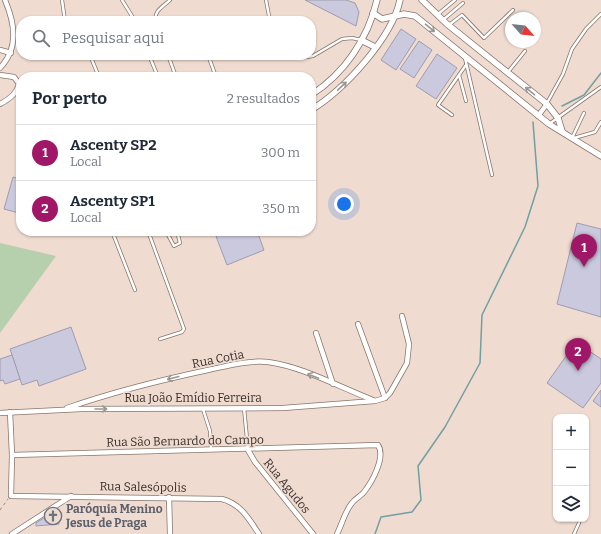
<!DOCTYPE html>
<html lang="pt">
<head>
<meta charset="utf-8">
<style>
  :root { --surface:#fff; --page:#f6f6f7; --text:#1f2937; --muted:#747a83; --line:#e0e1e3; --accent:#9f1766 }
  body { margin:0; font-family:Bitter,serif; background:var(--page); color:var(--text) }
  .controls { position:absolute; right:12px; bottom:12px; display:grid; overflow:hidden; border-radius:8px; box-shadow:0 1px 3px #0004 }
  .controls button { width:36px; height:36px; display:grid; place-items:center; padding:0; border:0; border-bottom:1px solid var(--line); background:var(--surface); color:var(--text); font:20px sans-serif }
  .compass { position:absolute; left:505px; top:12px; width:36px; height:36px; border-radius:50%; background:var(--surface); box-shadow:0 1px 3px #0004; rotate:117deg }
  .you { position:absolute; left:344px; top:204px; width:14px; height:14px; margin:-10px; border:3px solid #fff; border-radius:50%; background:#1a73e8; box-shadow:0 0 0 6px #1a73e833 }
  .badge { display:grid; place-items:center; width:26px; height:26px; border-radius:50%; background:var(--accent); color:#fff; font-size:13px; font-weight:700 }
  .pin { position:absolute; translate:-50% -33px; filter:drop-shadow(0 1px 2px #0008) }
  .pin::after { content:''; position:absolute; top:21px; width:14px; height:12px; background:inherit; clip-path:polygon(0 0,100% 0,50% 100%) }
  .list { margin:0; padding:0; list-style:none }
  h2 { display:flex; justify-content:space-between; align-items:center; height:52px; margin:0; padding:0 16px; font-size:17px }
  h2 small { font-size:13px; font-weight:400; color:var(--muted) }
  .list li { display:grid; grid-template-columns:26px 1fr auto; gap:12px; align-items:center; box-sizing:border-box; height:56px; padding:0 16px; border-top:1px solid var(--line) }
  .list b { display:block; font-size:15px; white-space:nowrap }
  .list p { margin:0; font-size:13px; white-space:nowrap; color:var(--muted) }
  .list em { font-size:13px; font-style:normal; color:var(--muted) }
  .icon { flex:none; width:22px; height:22px; fill:none; stroke:currentColor; stroke-width:2; stroke-linecap:round; stroke-linejoin:round }
  .map { position:relative; flex:none; width:601px; height:534px; overflow:hidden }
  .search { position:absolute; background:var(--surface); box-shadow:0 1px 3px #0004; left:16px; top:16px; width:300px; height:44px; display:flex; align-items:center; gap:10px; box-sizing:border-box; padding:0 14px; border-radius:16px; color:var(--muted); font-size:15px }
  .panel { position:absolute; background:var(--surface); box-shadow:0 1px 3px #0004; left:16px; top:72px; width:300px; height:164px; border-radius:16px }
  .map>svg:first-child { display:block }
  .green { fill:#b6cfac }
  .lines { fill:none; stroke-linecap:round; stroke-linejoin:round }
  .stream { stroke:#6fa0a3; stroke-width:1.5 }
  .building { fill:#cac9dd; stroke:#9d9db0 }
  .service-casing { stroke:#87756b; stroke-width:4 }
  .minor-casing { stroke:#87756b; stroke-width:6 }
  .tertiary-casing { stroke:#87756b; stroke-width:7 }
  .path { stroke:#9b8c84; stroke-width:1; stroke-dasharray:3 3; stroke-linecap:butt }
  .service { stroke:#fff; stroke-width:2.5 }
  .minor { stroke:#fff; stroke-width:4.5 }
  .tertiary { stroke:#fff; stroke-width:5.5 }
  .oneway { stroke:#9a9694 }
  .labels { text-anchor:middle; stroke-width:3.5; stroke-linejoin:round; paint-order:stroke }
  .street-label { font-size:12px; fill:#362e2a; stroke:#f0dbd0 }
  .worship-label { font-size:12px; font-weight:bold; fill:#5b616d; stroke:#f0dbd0; text-anchor:start }
</style>
</head>
<body>
<div class="map">
<svg width="601" height="534" viewBox="0 0 601 534">
  <rect width="100%" height="100%" fill="#f0dbd0"/>
  <polygon class="green" points="0,243 56,256 0,333"/>
  <g class="lines">
    <g class="stream">
      <polyline points="562,106 584,95 601,73"/>
      <polyline points="375,534 381,517 412,512 421,500 418,466 445,427 480,363 482,315 525,227 538,186 533,122"/>
    </g>
  </g>
  <g class="building">
    <polygon points="305,0 346,0 355,3 359,12 356,26"/>
    <polygon points="401,29 416,39 396,70 381,60"/>
    <polygon points="419,41 432,50 414,78 400,69"/>
    <polygon points="437,54 457,68 436,99 416,86"/>
    <polygon points="13,177 21,179 21,206 19,213 4,209"/>
    <polygon points="577,223 601,229 601,317 557,304"/>
    <polygon points="214,231 257,231 264,250 227,265"/>
    <polygon points="71,327 86,369 39,386 37,380 22,385 10,349"/>
    <polygon points="576,342 601,359 601,383 583,408 547,383"/>
    <polygon points="12,355 20,379 5,384 3,380 0,381 0,359"/>
    <polygon points="601,390 601,407 593,401"/>
    <polygon points="58,509 59,524 36,526 36,523"/>
  </g>
  <g class="lines">
    <defs>
      <g id="service">
        <polyline points="62,0 65,21"/>
        <polyline points="122,0 135,21"/>
        <polyline points="266,0 270,21"/>
        <polyline points="437,15 455,0"/>
        <polyline points="443,20 463,3"/>
        <path d="M156,21C153,11 164,6 170,0"/>
        <polyline points="449,25 462,15 484,38 513,10"/>
        <polyline points="149,55 158,77"/>
        <polyline points="168,55 176,77"/>
        <polyline points="208,55 216,77"/>
        <polyline points="297,55 307,57 313,56 342,39 352,38 361,40"/>
        <polyline points="465,58 492,175"/>
        <polyline points="92,60 99,77"/>
        <polyline points="508,72 525,51"/>
        <polyline points="459,75 466,101"/>
        <polyline points="547,103 563,74 572,49 586,29 601,14"/>
        <polyline points="452,115 438,105 466,65"/>
        <polyline points="549,124 601,87"/>
        <polyline points="572,138 584,113"/>
        <polyline points="574,138 595,132 601,122"/>
        <polyline points="112,231 135,290"/>
        <polyline points="148,231 184,329 182,332 160,339"/>
        <polyline points="166,231 174,246 180,243 177,231"/>
        <polyline points="244,408 248,449"/>
        <polyline points="203,409 210,431 211,450"/>
        <polyline points="574,534 579,523"/>
      </g>
      <g id="minor">
        <polyline points="0,50 11,53"/>
        <path d="M0,68C19,48 15,24 5,0"/>
        <path d="M0,75L14,77L19,84C17,94 8,100 0,104"/>
        <polyline points="538,116 547,104"/>
        <polyline points="358,324 385,398"/>
        <polyline points="316,333 333,384"/>
        <path d="M67,408C113,392 161,380 208,370C227,366 248,360 268,362C304,367 339,387 373,400"/>
        <path d="M10,412L12,455L11,496L222,499C241,504 249,519 259,534"/>
        <polyline points="0,413 81,409 283,408 375,401 385,398 390,393 407,363 409,344 402,316"/>
        <polyline points="248,450 255,462 313,534"/>
        <path d="M12,455L378,445C386,457 372,482 364,492C361,496 356,498 352,503C345,511 342,524 337,534"/>
        <polyline points="169,497 170,534"/>
        <polyline points="12,534 71,496"/>
      </g>
      <g id="tertiary">
        <polyline points="422,0 447,24 547,104 558,118 562,131"/>
        <polyline points="373,13 382,19 404,14 415,16 549,124 601,156"/>
        <polyline points="361,40 375,47"/>
        <path d="M311,95C344,74 368,39 377,0"/>
        <path d="M311,110C344,90 392,38 400,0"/>
      </g>
    </defs>
    <use href="#service" class="service-casing"/>
    <use href="#minor" class="minor-casing"/>
    <use href="#tertiary" class="tertiary-casing"/>
    <polyline class="path" points="0,510 8,499"/>
    <use href="#service" class="service"/>
    <use href="#minor" class="minor"/>
    <use href="#tertiary" class="tertiary"/>
  </g>
  <defs><path id="oneway-shaft" d="M-6 0H5M1.5-3L5.5 0L1.5 3" fill="none" stroke-width="1.6" stroke-linecap="round" stroke-linejoin="round"/></defs>
  <g class="oneway">
    <use href="#oneway-shaft" transform="translate(430 28) rotate(40)"/>
    <use href="#oneway-shaft" transform="translate(342 86) rotate(-43)"/>
    <use href="#oneway-shaft" transform="translate(530 91) rotate(-141)"/>
    <use href="#oneway-shaft" transform="translate(313 376) rotate(-159)"/>
    <use href="#oneway-shaft" transform="translate(173 378) rotate(166)"/>
    <use href="#oneway-shaft" transform="translate(101 409)"/>
  </g>
  <defs>
    <symbol id="church-ring" viewBox="-11 -11 22 22"><circle r="9.5" fill="#f0dbd0" stroke="#6b7280" stroke-width="1.5"/><path d="M-1.2-6h2.4v3.5h3.3v2.4h-3.3V6h-2.4V-.1h-3.3v-2.4h3.3Z" fill="#6b7280"/></symbol>
  </defs>
  <g fill-rule="evenodd">
    <use href="#church-ring" x="43" y="506" width="20" height="20"/>
  </g>
  <g class="labels">
    <g class="street-label">
      <text transform="translate(218 359) rotate(-11)" y="4">Rua Cotia</text>
      <text x="193" y="402">Rua João Emídio Ferreira</text>
      <text transform="translate(185 441) rotate(-1)" y="4">Rua São Bernardo do Campo</text>
      <text transform="translate(287 486) rotate(51)" y="4">Rua Agudos</text>
      <text transform="translate(143 487) rotate(1)" y="4">Rua Salesópolis</text>
    </g>
    <g class="worship-label">
      <text x="66" y="513">Paróquia Menino<tspan x="66" dy="14">Jesus de Praga</tspan></text>
    </g>
  </g>
</svg>
<div class="controls">
<button>+</button>
<button>−</button>
<button><svg class="icon" aria-label="layers" viewBox="0 0 24 24"><path d="M12 4l9 5-9 5-9-5zM3 14l9 5 9-5"/></svg></button>
</div>
<svg class="compass" viewBox="-18 -18 36 36"><path d="M0-13l5 13h-10z" fill="#e53935"/><path d="M0 13l5-13h-10z" fill="#747a83"/></svg>
<div class="you"></div>
<div class="pin badge" style="left:584px;top:267px">1</div>
<div class="pin badge" style="left:578px;top:371px">2</div>
<div class="search"><svg class="icon" aria-label="search" viewBox="0 0 24 24"><circle cx="10" cy="10" r="6"/><path d="M15 15l6 6"/></svg>Pesquisar aqui</div>
<section class="panel">
<h2>Por perto<small>2 resultados</small></h2>
<ul class="list">
<li><span class="badge">1</span><div><b>Ascenty SP2</b><p>Local</p></div><em>300 m</em></li>
<li><span class="badge">2</span><div><b>Ascenty SP1</b><p>Local</p></div><em>350 m</em></li>
</ul>
</section>
</div>
</body>
</html>
